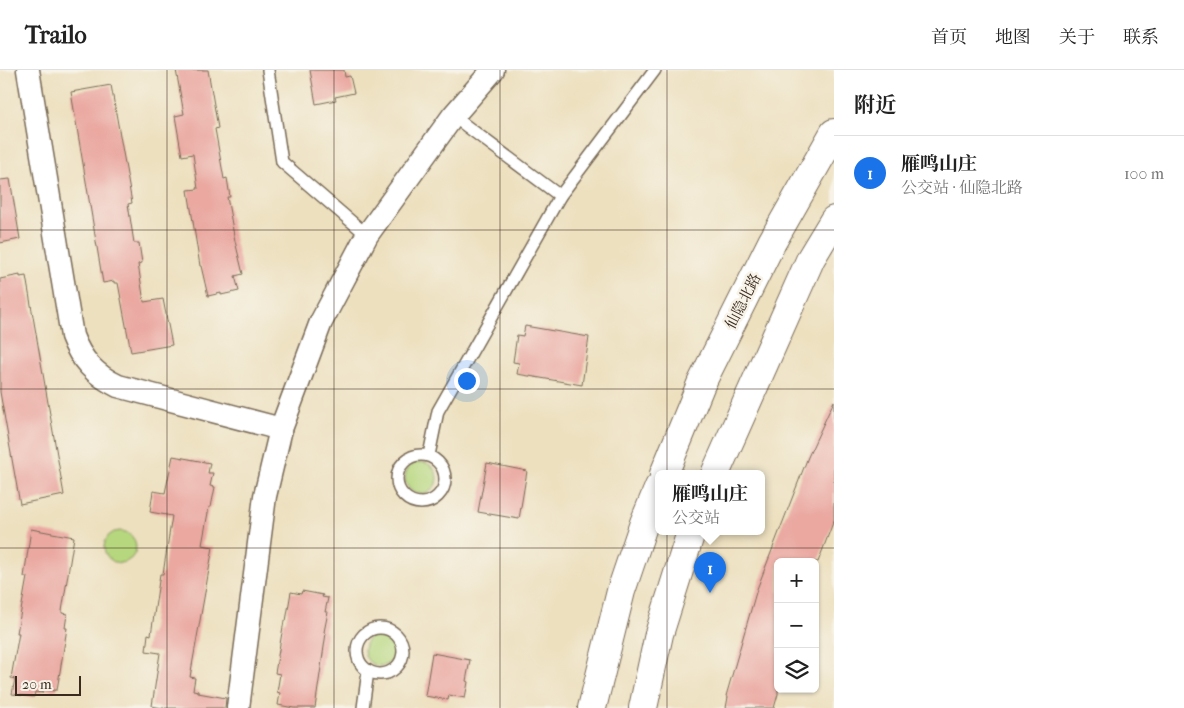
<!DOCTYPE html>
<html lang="zh">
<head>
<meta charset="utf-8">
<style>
  :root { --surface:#fff; --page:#f6f6f6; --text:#222; --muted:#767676; --line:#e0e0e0; --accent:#1a73e8 }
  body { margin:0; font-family:"IM FELL French Canon","Noto Serif SC",serif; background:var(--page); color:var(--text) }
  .controls { position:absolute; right:15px; bottom:15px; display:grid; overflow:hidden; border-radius:8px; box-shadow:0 1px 4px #0004 }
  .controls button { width:45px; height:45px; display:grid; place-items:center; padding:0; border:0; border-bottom:1px solid var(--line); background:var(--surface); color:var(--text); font:25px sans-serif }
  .scale { position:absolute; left:15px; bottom:12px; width:66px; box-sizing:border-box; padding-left:5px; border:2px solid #3b2a1e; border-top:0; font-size:14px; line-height:18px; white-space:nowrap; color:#3b2a1e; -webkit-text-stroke:4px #f7f3e8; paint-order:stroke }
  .you { position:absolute; left:466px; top:310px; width:18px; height:18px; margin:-12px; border:4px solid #fff; border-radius:50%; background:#1a73e8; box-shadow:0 0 0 8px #1a73e833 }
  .badge { display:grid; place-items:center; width:32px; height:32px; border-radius:50%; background:var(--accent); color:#fff; font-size:16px; font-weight:700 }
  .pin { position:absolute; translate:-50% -41px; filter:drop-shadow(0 1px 2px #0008) }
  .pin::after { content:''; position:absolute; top:26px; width:18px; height:15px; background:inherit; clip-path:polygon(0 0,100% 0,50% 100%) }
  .popup { position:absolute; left:655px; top:400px; width:110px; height:65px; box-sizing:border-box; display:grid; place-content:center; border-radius:8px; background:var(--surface); filter:drop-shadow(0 1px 4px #0005); font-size:16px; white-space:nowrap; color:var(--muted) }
  .popup b { font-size:19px; color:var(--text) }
  .popup::after { content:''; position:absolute; left:50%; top:100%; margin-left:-10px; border:10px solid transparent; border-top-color:var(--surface) }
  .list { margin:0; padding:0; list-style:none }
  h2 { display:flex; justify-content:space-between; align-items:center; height:65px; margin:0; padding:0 20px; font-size:21px }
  h2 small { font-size:16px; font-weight:400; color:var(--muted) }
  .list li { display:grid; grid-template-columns:32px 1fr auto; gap:15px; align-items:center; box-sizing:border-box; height:75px; padding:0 20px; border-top:1px solid var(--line) }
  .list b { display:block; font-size:19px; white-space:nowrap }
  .list p { margin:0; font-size:16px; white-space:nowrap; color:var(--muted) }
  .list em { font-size:16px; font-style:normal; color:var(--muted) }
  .icon { flex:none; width:28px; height:28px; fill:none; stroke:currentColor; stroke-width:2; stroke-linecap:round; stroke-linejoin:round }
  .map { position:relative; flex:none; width:834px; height:638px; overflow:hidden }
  header { display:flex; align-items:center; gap:30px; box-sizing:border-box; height:70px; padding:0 25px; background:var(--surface); border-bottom:1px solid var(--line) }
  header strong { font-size:24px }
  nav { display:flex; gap:28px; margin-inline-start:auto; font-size:18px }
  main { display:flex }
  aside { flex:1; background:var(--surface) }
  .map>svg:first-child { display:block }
  .green { fill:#b6d77e; stroke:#78804e }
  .building { fill:#eaa8a1 }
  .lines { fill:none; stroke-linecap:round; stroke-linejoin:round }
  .service-casing { stroke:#796a56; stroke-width:14 }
  .minor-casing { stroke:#796a56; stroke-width:25 }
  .primary-casing { stroke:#796a56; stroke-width:30 }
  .service { stroke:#fff; stroke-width:11 }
  .minor { stroke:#fff; stroke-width:22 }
  .primary { stroke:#fff; stroke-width:28 }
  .grid { fill:none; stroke:#3b2a1e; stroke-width:1; stroke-opacity:0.55 }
  .labels { text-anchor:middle; stroke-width:5; stroke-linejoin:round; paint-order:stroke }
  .street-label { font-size:15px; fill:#3b2a1e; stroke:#f7f3e8 }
</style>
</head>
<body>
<header>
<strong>Trailo</strong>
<nav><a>首页</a><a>地图</a><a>关于</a><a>联系</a></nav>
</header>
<main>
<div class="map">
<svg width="834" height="638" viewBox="0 0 834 638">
  <rect width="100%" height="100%" fill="#f7f3e8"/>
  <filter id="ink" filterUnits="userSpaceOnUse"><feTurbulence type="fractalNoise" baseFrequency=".02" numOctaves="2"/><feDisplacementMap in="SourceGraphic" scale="10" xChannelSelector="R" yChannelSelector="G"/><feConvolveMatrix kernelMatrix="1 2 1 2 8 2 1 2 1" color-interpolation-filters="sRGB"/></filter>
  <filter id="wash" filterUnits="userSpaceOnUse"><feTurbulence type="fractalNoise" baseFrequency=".0096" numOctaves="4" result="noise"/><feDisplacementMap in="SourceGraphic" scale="20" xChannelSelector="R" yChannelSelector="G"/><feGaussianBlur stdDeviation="1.12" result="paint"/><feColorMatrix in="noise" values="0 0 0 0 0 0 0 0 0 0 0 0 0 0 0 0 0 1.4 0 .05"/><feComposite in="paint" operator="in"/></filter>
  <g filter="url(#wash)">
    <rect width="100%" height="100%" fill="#ede0bf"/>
    <g class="green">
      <circle cx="421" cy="408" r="16"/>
      <circle cx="120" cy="477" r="16"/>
      <circle cx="380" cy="580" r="16"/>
    </g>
    <g id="blocks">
      <g class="building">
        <polygon points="176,0 208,0 218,58 215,59 224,109 227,108 230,127 227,127 235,171 243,204 235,206 239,221 221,225 221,223 208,226 201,196 200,196 188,120 198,119 193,84 182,86 175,46 184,44"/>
        <polygon points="310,0 344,0 345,7 350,6 354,23 335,27 336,30 316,34"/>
        <polygon points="111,15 132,133 128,134 134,173 139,173 142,193 138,194 144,232 163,229 172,275 131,282 118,213 114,213 114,211 103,213 71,22"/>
        <polygon points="10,109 20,169 0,173 0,110"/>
        <polygon points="20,205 20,207 26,206 64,425 20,434 0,322 0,209"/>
        <polygon points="525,256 589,267 582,315 517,304 519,293 513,292 517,265 523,266"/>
        <polygon points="834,331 834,450 818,492 778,492 778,624 774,638 726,638 728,627 726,626 757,519 808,387"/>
        <polygon points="173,386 210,393 208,403 213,403 210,416 215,417 211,437 209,437 202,475 213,477 190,607 195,608 193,620 198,621 198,623 226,628 225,638 162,638 152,636 160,583 146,581 148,564 151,565 160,504 163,504 172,446 150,442 153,421 165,423"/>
        <polygon points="487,393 527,401 519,449 478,442"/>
        <polygon points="31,459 74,467 62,541 62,543 67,544 65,558 67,558 57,620 54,620 54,621 43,619 42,623 35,622 34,627 12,624 15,609 11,608 19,563 17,563 27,507 24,507"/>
        <polygon points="302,521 323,525 322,527 328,528 325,542 328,542 324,562 326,563 315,638 294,638 278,635 280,623 277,622 280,604 275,603 284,551 286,551 291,522 301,524"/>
        <polygon points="432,583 470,590 466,611 468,612 465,628 449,625 448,630 425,626"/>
      </g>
    </g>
  </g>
  <g filter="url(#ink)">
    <use href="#blocks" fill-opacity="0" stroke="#796a56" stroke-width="1"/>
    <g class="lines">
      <defs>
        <g id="service">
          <polyline points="268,0 282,92 367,165"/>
          <polyline points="453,46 560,126"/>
          <circle cx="421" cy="409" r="24"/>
          <polyline points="429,385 438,341 560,126 655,0"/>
          <circle cx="380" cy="581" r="23"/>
          <polyline points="363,638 368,601"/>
        </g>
        <g id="minor">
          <path d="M28,0L72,266C81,290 95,305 118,316L281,359"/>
          <polyline points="238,638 265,426 281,359 321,252 367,165 453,46 493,0"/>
        </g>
        <g id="primary">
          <polyline points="664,404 701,314 772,172 834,63"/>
          <polyline points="715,404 811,188 834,150"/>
          <polyline points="592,638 621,521 644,453 659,417"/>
          <polyline points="643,638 659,564 691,462"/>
        </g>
      </defs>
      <use href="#service" class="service-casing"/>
      <use href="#minor" class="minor-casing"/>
      <use href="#primary" class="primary-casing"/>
      <use href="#service" class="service"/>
      <use href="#minor" class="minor"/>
      <use href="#primary" class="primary"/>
    </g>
  </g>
  <path class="grid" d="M167,0V638M334,0V638M500,0V638M667,0V638M0,160H834M0,319H834M0,478H834"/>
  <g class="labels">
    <g class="street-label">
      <text transform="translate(743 231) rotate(-63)" y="5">仙隐北路</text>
    </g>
  </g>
</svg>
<div class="controls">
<button>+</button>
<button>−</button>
<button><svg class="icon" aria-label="layers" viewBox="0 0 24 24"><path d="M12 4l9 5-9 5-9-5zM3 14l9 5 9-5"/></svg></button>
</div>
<div class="scale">20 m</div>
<div class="you"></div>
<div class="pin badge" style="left:710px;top:523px">1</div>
<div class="popup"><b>雁鸣山庄</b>公交站</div>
</div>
<aside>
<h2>附近<small></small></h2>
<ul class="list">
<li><span class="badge">1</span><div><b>雁鸣山庄</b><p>公交站 · 仙隐北路</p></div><em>100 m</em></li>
</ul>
</aside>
</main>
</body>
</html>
